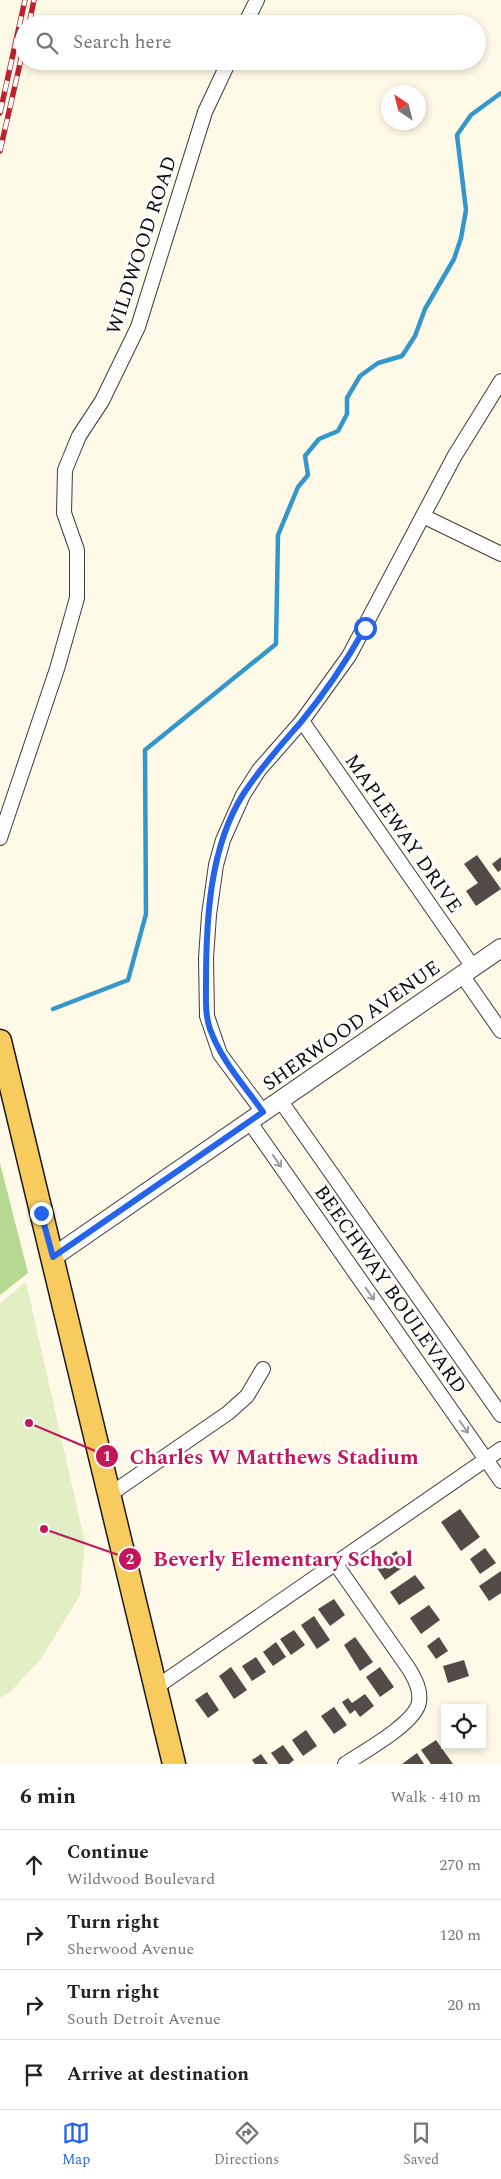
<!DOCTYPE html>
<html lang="en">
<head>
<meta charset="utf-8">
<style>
  :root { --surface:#fff; --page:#f6f6f6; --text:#222; --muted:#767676; --line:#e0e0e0; --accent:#2563eb }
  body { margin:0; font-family:Spectral,serif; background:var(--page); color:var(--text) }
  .controls { position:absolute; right:15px; bottom:15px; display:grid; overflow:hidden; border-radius:0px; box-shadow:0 2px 8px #0003 }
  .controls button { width:45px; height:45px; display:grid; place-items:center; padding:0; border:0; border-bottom:1px solid var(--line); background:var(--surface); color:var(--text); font:25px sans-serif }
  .compass { position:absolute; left:381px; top:85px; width:45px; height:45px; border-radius:50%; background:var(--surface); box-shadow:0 2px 8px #0003; rotate:325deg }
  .stop { position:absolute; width:15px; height:15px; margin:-11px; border:4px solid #2563eb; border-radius:50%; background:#fff }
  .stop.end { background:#2563eb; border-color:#fff; box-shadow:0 1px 5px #0008 }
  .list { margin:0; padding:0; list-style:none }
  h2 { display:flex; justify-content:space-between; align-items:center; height:65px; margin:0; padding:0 20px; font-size:21px }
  h2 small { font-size:16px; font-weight:400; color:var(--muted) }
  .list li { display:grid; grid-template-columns:32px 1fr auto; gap:15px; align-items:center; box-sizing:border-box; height:70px; padding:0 20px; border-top:1px solid var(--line) }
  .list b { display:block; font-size:19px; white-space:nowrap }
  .list p { margin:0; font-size:16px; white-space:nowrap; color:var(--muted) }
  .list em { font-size:16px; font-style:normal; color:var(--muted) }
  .icon { flex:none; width:28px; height:28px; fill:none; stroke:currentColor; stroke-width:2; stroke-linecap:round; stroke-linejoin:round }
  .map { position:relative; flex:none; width:501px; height:1764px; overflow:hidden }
  .search { position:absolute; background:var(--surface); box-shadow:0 2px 8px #0003; left:15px; right:15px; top:15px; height:55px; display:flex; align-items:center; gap:12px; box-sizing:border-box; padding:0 18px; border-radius:28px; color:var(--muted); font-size:19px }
  .sheet { height:345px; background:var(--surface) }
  nav { display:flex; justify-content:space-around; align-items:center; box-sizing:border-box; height:70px; border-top:1px solid var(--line); background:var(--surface); font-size:14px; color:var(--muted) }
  nav a { display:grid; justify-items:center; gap:2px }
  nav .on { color:var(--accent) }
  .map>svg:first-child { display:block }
  .forest { fill:#b5d892 }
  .pitch { fill:#e2efc4 }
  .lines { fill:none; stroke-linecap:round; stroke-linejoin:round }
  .stream { stroke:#3497cc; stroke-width:4.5 }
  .building { fill:#524b47 }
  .minor-casing { stroke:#3d3d3d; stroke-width:16 }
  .tertiary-casing { stroke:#3d3d3d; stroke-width:20 }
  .primary-casing { stroke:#1b1b1b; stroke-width:25 }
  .minor { stroke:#fff; stroke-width:14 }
  .tertiary { stroke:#fff; stroke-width:18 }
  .primary { stroke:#f8cb5e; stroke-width:22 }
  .rail-casing { stroke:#b82432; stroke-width:5.5 }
  .rail { stroke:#fff; stroke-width:4; stroke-dasharray:11; stroke-linecap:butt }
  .oneway { stroke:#9d9d9d }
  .route { stroke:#2563eb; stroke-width:6 }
  .labels { text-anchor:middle; stroke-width:5; stroke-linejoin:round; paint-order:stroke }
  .street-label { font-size:20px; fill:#0a0a0a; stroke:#fff }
  .leader { fill:none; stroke:#c2185b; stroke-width:2 }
  .callout-dot { fill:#c2185b; stroke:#fff; stroke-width:2 }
  .mark-label { font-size:15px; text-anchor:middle; font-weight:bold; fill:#fff }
  .callout-label { font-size:21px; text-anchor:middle; font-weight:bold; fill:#c2185b; stroke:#fff; stroke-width:5; stroke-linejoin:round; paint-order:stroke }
</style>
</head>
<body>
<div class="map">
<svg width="501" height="1764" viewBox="0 0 501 1764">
  <rect width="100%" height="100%" fill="#fff9e7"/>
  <polygon class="forest" points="0,1163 28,1273 0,1295"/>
  <polygon class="pitch" points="26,1282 85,1543 80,1595 41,1659 8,1694 0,1698 0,1303"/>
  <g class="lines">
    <polyline class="stream" points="53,1009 128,980 146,914 145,750 276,644 278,535 298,487 308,475 305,456 319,439 338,431 347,414 347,398 360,376 378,363 402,356 415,336 425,309 454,259 461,238 466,210 457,135 471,115 501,93"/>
  </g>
  <g class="building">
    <polygon points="477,855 501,889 476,906 466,891 478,883 464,864"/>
    <polygon points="501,857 501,870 498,872 492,864"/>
    <polygon points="460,1509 480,1537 461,1551 441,1522"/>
    <polygon points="485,1548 496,1563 480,1574 470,1559"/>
    <polygon points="396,1551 406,1565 385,1580 375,1565"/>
    <polygon points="501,1571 501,1593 489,1601 479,1586"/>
    <polygon points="415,1575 425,1588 399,1605 390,1592"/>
    <polygon points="334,1599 345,1615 330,1626 318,1609"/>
    <polygon points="429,1605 440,1620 421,1634 410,1618"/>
    <polygon points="314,1616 330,1640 317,1649 301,1625"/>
    <polygon points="294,1630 305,1645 291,1655 280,1639"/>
    <polygon points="355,1637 373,1662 360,1671 344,1645"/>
    <polygon points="439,1637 448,1651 436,1659 427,1646"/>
    <polygon points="276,1642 286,1657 273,1666 263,1652"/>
    <polygon points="256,1657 266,1672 252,1681 242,1666"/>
    <polygon points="464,1660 469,1676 448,1683 443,1666"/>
    <polygon points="231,1667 247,1690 234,1699 219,1676"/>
    <polygon points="380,1667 394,1687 380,1697 366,1677"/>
    <polygon points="207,1692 219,1710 208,1718 195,1700"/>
    <polygon points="365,1694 374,1706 360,1717 355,1710 350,1714 342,1702 348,1698 352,1703"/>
    <polygon points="334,1707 347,1725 334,1734 321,1716"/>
    <polygon points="306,1730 317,1746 303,1756 292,1740"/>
    <polygon points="436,1740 453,1764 431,1764 421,1750"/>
    <polygon points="283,1745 294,1760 289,1764 279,1764 271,1753"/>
    <polygon points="417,1753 424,1764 402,1764"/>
    <polygon points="261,1754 268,1764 255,1764 252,1760"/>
  </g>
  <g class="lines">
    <defs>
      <g id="minor">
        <polyline points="245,24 257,0"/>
        <polyline points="423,516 501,554"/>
        <polyline points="302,721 473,967"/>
        <polyline points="0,838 57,669 77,598 77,550 64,513 65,470 79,436 102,401 138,327 205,112 229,61"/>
        <polyline points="462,975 501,1031"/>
        <polyline points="280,1100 501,1415"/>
        <polyline points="263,1112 220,1054 207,1016 206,958 209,915 216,865 223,840 243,795 259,770 302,721 349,656 454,457 501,381"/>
        <polyline points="249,1121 501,1481"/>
        <polyline points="109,1495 228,1413 247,1396 263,1369"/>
        <path d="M335,1563L409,1669C415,1679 421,1690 419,1702C416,1723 363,1752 345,1764"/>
        <polyline points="155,1688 501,1449"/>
      </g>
      <polyline id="tertiary" points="53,1257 501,948"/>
      <polyline id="primary" points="0,1041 174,1764"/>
    </defs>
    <use href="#minor" class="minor-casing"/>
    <use href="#tertiary" class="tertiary-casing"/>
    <use href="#primary" class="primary-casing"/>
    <use href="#minor" class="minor"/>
    <use href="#tertiary" class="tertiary"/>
    <use href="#primary" class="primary"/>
    <defs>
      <g id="rail">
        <polyline points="29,24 34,0"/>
        <polyline points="0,113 25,0"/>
        <polyline points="0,151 24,46"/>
      </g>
    </defs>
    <use href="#rail" class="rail-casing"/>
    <use href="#rail" class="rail"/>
  </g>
  <defs><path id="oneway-shaft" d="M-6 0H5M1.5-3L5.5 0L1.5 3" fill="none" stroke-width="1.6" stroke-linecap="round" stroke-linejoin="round" transform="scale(1.25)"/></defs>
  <g class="oneway">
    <use href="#oneway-shaft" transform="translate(277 1161) rotate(55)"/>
    <use href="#oneway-shaft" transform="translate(370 1294) rotate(55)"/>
    <use href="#oneway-shaft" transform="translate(464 1427) rotate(55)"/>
  </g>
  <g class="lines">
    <path class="route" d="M41,1213L53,1257L263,1112C244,1085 221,1060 210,1029C205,1015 206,999 206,984C206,922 209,847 244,793C261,767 281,745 301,722C325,693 347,660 365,628"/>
  </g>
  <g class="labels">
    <g class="street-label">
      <text transform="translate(141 245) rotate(-72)" y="7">WILDWOOD ROAD</text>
      <text transform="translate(404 833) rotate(55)" y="7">MAPLEWAY DRIVE</text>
      <text transform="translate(351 1025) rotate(-35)" y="7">SHERWOOD AVENUE</text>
      <text transform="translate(391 1289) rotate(55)" y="7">BEECHWAY BOULEVARD</text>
    </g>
  </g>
  <path class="leader" d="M29 1423L107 1456M44 1529L130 1559"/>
  <g class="callout-dot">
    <circle cx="29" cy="1423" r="5"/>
    <circle cx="44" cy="1529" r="5"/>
    <circle cx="107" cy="1456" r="12"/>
    <circle cx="130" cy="1559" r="12"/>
  </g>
  <g class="mark-label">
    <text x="107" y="1461">1</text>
    <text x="130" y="1564">2</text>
  </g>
  <g class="callout-label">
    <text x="274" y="1464">Charles W Matthews Stadium</text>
    <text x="283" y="1566">Beverly Elementary School</text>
  </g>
</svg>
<div class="controls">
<button><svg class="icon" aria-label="locate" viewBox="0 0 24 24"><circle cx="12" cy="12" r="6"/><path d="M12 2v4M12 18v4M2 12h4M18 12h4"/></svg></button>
</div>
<svg class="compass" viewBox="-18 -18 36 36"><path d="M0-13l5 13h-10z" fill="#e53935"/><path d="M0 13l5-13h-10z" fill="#767676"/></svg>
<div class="stop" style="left:365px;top:628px"></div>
<div class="stop end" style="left:41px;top:1213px"></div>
<div class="search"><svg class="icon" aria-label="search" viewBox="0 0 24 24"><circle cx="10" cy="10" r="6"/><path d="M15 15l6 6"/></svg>Search here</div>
</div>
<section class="sheet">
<h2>6 min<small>Walk · 410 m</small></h2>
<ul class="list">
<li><svg class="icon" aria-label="ahead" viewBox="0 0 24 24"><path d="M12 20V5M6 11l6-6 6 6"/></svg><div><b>Continue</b><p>Wildwood Boulevard</p></div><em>270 m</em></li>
<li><svg class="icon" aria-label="right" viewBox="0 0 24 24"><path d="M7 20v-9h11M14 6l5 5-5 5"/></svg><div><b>Turn right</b><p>Sherwood Avenue</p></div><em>120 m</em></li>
<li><svg class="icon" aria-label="right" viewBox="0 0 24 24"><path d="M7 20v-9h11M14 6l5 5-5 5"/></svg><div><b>Turn right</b><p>South Detroit Avenue</p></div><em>20 m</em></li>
<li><svg class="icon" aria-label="arrive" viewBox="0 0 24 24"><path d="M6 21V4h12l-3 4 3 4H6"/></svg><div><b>Arrive at destination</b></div></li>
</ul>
</section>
<nav>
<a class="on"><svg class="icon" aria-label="map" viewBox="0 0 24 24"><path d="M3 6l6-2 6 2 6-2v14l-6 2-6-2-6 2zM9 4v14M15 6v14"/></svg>Map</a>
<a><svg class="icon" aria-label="directions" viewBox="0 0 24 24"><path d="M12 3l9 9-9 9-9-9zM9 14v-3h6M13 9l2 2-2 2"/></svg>Directions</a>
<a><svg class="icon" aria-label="saved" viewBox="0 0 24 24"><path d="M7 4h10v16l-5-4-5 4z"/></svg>Saved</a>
</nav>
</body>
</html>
